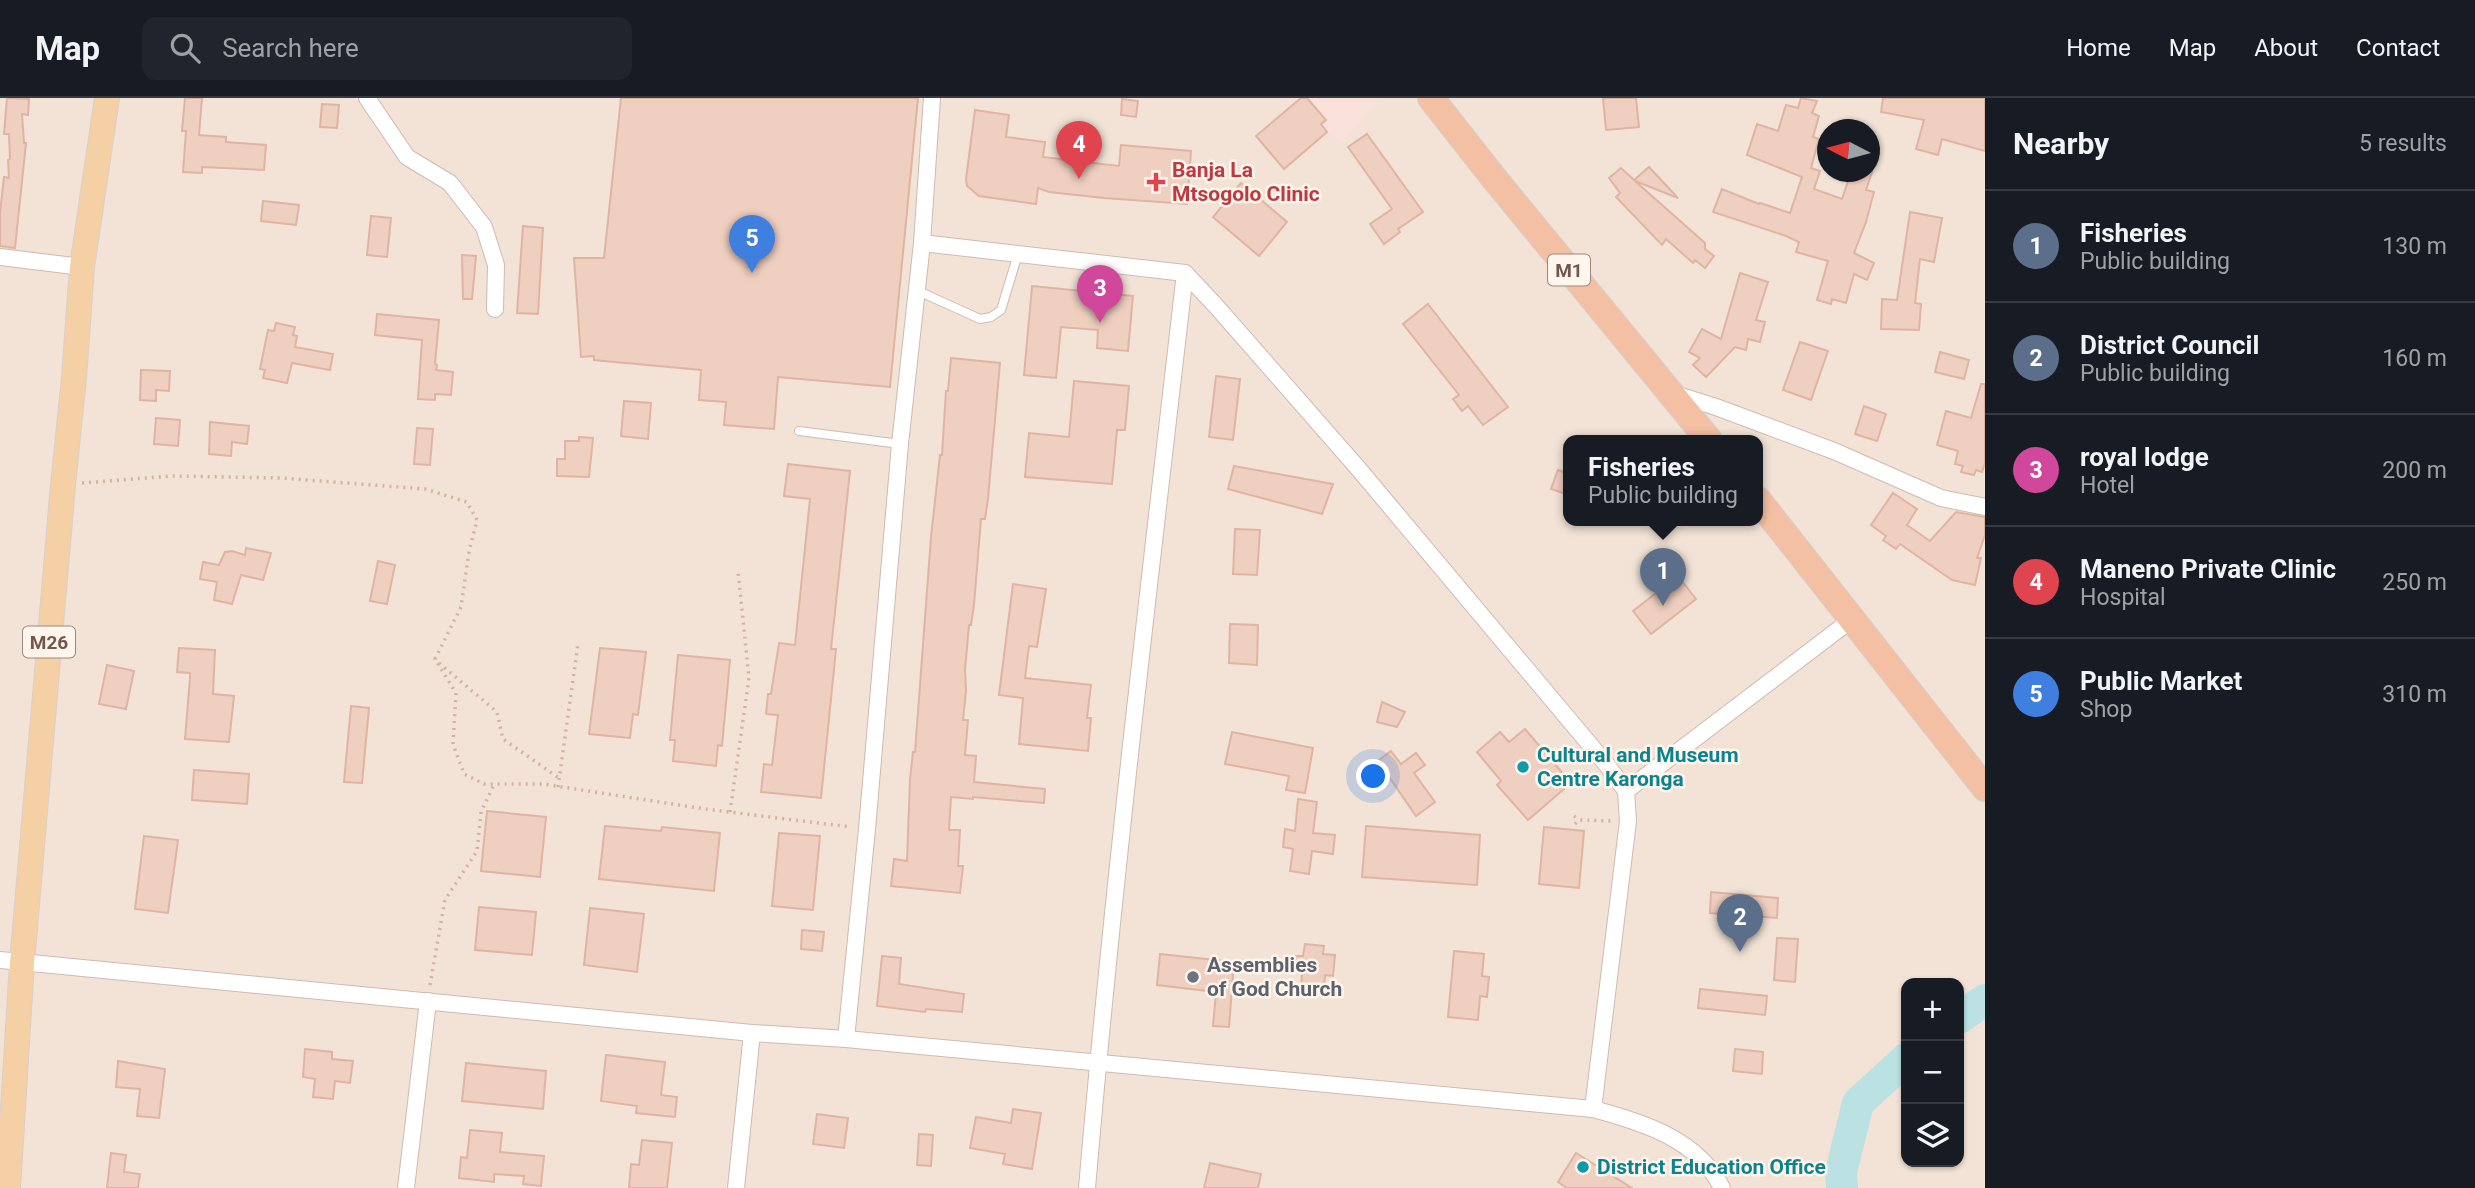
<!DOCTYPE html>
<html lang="en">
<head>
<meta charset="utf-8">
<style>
  :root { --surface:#171b24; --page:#20242c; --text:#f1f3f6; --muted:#9ea1a6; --line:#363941; --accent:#dd6754 }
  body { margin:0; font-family:Roboto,sans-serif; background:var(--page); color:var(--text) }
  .controls { position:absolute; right:21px; bottom:21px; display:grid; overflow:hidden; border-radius:14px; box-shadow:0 2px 5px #0004 }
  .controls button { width:63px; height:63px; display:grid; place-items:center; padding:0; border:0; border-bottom:2px solid var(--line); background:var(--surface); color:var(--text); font:35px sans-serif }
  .compass { position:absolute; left:1817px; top:21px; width:63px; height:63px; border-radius:50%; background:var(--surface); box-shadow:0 2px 5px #0004; rotate:276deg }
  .you { position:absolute; left:1374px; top:679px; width:24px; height:24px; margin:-18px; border:5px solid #fff; border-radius:50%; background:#1a73e8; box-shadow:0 0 0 10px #1a73e833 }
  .badge { display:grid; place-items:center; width:46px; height:46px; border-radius:50%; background:var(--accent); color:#fff; font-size:23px; font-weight:700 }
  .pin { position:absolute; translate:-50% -58px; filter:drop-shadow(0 2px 4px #0008) }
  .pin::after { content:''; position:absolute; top:37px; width:24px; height:21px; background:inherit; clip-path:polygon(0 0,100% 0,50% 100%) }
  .popup { position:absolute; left:1563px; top:337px; width:200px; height:91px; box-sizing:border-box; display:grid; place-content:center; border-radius:14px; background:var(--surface); filter:drop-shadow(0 2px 5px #0005); font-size:23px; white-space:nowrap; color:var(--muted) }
  .popup b { font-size:26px; color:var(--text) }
  .popup::after { content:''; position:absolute; left:50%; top:100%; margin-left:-14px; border:14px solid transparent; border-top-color:var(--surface) }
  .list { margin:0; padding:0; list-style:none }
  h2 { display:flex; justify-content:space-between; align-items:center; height:91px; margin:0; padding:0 28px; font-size:30px }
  h2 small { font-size:23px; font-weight:400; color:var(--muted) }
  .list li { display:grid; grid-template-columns:46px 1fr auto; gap:21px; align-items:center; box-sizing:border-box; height:112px; padding:0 28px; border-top:2px solid var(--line) }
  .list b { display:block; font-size:26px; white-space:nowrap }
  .list p { margin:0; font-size:23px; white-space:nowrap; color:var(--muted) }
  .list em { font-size:23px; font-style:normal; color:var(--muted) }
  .icon { flex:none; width:38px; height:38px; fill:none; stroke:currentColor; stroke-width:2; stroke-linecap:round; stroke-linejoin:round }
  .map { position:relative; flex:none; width:1985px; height:1090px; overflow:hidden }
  header { display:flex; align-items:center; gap:42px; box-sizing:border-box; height:98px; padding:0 35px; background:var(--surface); border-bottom:2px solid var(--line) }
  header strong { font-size:33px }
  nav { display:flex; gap:38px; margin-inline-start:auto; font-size:24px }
  .search { width:490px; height:63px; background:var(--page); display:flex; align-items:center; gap:18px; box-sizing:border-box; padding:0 24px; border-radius:14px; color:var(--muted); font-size:26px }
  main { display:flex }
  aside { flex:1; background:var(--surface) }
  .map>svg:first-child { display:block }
  .residential { fill:#f2e3d6; fill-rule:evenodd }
  .commercial { fill:#fae2db }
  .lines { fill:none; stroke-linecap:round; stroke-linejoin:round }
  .river { stroke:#bce1e3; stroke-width:32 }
  .building { fill:#efcfc0; stroke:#e0b4a2; stroke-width:2 }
  .service-casing { stroke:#cebbb1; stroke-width:10 }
  .minor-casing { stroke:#cebbb1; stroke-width:18 }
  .primary-casing { stroke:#d8d0cd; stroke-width:26 }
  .trunk-casing { stroke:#d8d0cd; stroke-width:28 }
  .path { stroke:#d4b2a3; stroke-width:3.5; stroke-dasharray:2 5; stroke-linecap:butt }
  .service { stroke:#fff; stroke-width:8 }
  .minor { stroke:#fff; stroke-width:16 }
  .primary { stroke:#f5d0a4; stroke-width:24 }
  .trunk { stroke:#f3c0a3; stroke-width:26 }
  .health-dot { fill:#e0444e; stroke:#fef6ed; stroke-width:2.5 }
  .culture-dot { fill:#0f9aa8; stroke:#fef6ed; stroke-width:2.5 }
  .worship-dot { fill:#6b7280; stroke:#fef6ed; stroke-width:2.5 }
  .labels { text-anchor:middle; stroke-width:5; stroke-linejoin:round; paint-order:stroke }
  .shield { fill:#fef6ed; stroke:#9d877d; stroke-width:2 }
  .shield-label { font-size:19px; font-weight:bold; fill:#73574d }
  .health-label { font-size:21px; font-weight:bold; fill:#be3a42; stroke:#fef6ed; text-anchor:start }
  .culture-label { font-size:21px; font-weight:bold; fill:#0d838f; stroke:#fef6ed; text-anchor:start }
  .worship-label { font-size:21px; font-weight:bold; fill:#5b616d; stroke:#fef6ed; text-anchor:start }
</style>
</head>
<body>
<header>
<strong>Map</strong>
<div class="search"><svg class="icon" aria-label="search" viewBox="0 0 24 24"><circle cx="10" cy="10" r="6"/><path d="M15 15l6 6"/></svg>Search here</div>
<nav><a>Home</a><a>Map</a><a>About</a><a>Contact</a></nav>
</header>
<main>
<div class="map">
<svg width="1985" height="1090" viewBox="0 0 1985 1090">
  <rect width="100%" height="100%" fill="#fbf1e7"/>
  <path class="residential" d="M0,0H1985V1090H0ZM1828,32H1870V74H1828ZM1568,342H1758V422H1568ZM1906,885H1959V1064H1906Z"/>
  <polygon class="commercial" points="1283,0 1380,0 1342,45"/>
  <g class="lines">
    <g class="river">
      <polyline points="1959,920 1985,902"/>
      <polyline points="1842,1090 1841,1074 1858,1005 1906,961"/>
    </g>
  </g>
  <g class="building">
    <polygon points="7,0 29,1 28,17 22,16 24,45 26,45 15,150 0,148 0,115 4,79 9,80 8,62 10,61 9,36 4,36"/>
    <polygon points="185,0 202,0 199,37 226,39 226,44 266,47 264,72 202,69 202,75 183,74 186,33 182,33"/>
    <polygon points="621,0 918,0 890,289 778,279 774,331 724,327 726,304 699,302 701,272 594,262 594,258 581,259 574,160 604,160"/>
    <polygon points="1301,0 1307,0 1326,22 1321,26 1327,34 1284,71 1256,38"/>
    <polygon points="1603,0 1636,0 1639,29 1606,32"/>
    <polygon points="1801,0 1817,3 1812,15 1819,18 1813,39 1819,41 1811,70 1820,73 1814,91 1842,101 1851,74 1872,74 1866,92 1874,94 1866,124 1854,155 1874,165 1867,182 1854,176 1846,205 1832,201 1831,206 1817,202 1828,163 1796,154 1799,144 1786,138 1713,114 1722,91 1759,106 1760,105 1790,115 1802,79 1747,57 1757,26 1778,33 1786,7 1798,10"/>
    <polygon points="1883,0 1985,0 1985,53 1942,41 1938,57 1916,51 1924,22 1881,14"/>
    <polygon points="1122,1 1138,3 1136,19 1121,17"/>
    <polygon points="322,6 339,7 337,30 320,29"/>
    <polygon points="975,12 1009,17 1006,39 1045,44 1043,59 1119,68 1121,47 1191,53 1187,106 1104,100 1049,94 1038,90 1036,106 979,98 967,88 966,81"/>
    <polygon points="1367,36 1423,114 1398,131 1400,134 1384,146 1370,126 1392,111 1348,49"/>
    <polygon points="1649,69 1678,100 1635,83 1705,145 1705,151 1714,158 1705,170 1695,162 1693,165 1666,141 1662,147 1616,99 1620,95 1609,80 1621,70 1634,82"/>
    <polygon points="1241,85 1287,124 1259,158 1213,119"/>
    <polygon points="263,103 299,107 296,127 261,123"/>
    <polygon points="1910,114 1942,120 1934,164 1920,161 1915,205 1921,206 1919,232 1881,231 1882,201 1897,202"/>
    <polygon points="371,118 391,120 387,159 367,157"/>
    <polygon points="523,128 543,130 538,216 517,215"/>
    <polygon points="462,157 476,158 472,201 463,201"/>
    <polygon points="1740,175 1768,184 1756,222 1765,224 1760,244 1748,241 1746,252 1735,249 1706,279 1693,267 1700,260 1689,254 1702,231 1721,241"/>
    <polygon points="1032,188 1133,198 1128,253 1097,250 1098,232 1061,229 1056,280 1024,277"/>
    <polygon points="1428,206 1508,309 1483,327 1468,308 1462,313 1453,301 1459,297 1403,226"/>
    <polygon points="377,216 439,222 435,266 437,267 436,272 453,274 451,297 435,296 435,302 418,301 422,242 375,237"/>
    <polygon points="276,225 295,229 293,237 297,238 295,249 333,256 330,272 292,265 287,285 263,280 265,272 260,271 268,232 274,233"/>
    <polygon points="1800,244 1828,253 1811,302 1783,292"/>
    <polygon points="1940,254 1969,262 1964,281 1935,274"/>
    <polygon points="951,260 1000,265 988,401 985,421 981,421 974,507 971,527 969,527 965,572 966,593 963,622 968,622 965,657 976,658 974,684 1045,691 1044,705 973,699 973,701 951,699 949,732 960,732 958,768 963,768 960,795 891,788 894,761 907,763 910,681 913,654 915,654 931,439 940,357 942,357 946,293 948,293"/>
    <polygon points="141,272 170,273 169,293 156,292 156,303 140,302"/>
    <polygon points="1216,278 1240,281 1233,342 1209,339"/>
    <polygon points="1074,283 1129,288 1125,332 1117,332 1112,386 1025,379 1029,335 1069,339"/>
    <polygon points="1981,286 1985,286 1985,365 1982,374 1976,372 1974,377 1961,374 1963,368 1955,366 1958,353 1937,347 1946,313 1971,320"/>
    <polygon points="624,303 651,305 648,341 621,338"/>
    <polygon points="1864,308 1886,316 1877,343 1855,336"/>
    <polygon points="156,320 180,322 178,348 154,346"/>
    <polygon points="210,324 249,328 247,346 232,344 231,358 209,356"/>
    <polygon points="417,330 433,331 430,367 414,366"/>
    <polygon points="579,339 593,340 589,379 557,378 557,361 565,361 565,343 579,343"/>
    <polygon points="788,366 850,373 831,551 836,551 821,700 761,694 764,666 772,667 778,617 766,616 768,596 771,596 779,545 795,547 810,401 784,398"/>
    <polygon points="1234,368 1333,386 1322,416 1228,391"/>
    <polygon points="1558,372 1569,376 1569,397 1551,391"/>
    <polygon points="1893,395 1917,411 1907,427 1930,443 1956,414 1985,419 1985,437 1977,460 1981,460 1975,487 1952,482 1900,446 1896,451 1883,442 1886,438 1871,427"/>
    <polygon points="1235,431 1260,432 1257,477 1233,476"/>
    <polygon points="246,450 271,455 263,482 241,477 232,506 214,502 217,484 200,481 203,464 219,467 225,454 232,453 245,457"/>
    <polygon points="378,463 395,467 387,506 370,503"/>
    <polygon points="1678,478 1696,501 1651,536 1633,513"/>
    <polygon points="1013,486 1046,491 1037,549 1029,548 1025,580 1091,587 1087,620 1091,620 1088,653 1019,646 1023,600 999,597"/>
    <polygon points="1230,526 1258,527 1257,567 1229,565"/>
    <polygon points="179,550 215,552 213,596 234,598 229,644 185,641 190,580 190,575 177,574"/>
    <polygon points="600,550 646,554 638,617 633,616 630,640 589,636"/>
    <polygon points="678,557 730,562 722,648 718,647 716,668 673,663 675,642 670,642"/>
    <polygon points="107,567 134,573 126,611 99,606"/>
    <polygon points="1382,604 1405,614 1397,629 1377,624"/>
    <polygon points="351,608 369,610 362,685 344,684"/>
    <polygon points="1525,631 1571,685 1528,722 1497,687 1501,683 1477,654 1500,634 1509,644"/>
    <polygon points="1232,634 1313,650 1305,695 1286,692 1289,678 1225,666"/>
    <polygon points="1391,653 1401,666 1416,655 1425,667 1414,675 1435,704 1416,718 1378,663"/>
    <polygon points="194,672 249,676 247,706 192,702"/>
    <polygon points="1298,701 1317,704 1313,735 1335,737 1333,756 1312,753 1309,776 1290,773 1293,751 1283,749 1285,731 1295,733"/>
    <polygon points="487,713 546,719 540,779 481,773"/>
    <polygon points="605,728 661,733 662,729 720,735 714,793 599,781"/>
    <polygon points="1366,728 1480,737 1477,787 1362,779"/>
    <polygon points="1544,729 1584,733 1579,790 1539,786"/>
    <polygon points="779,735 820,738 813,812 772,808"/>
    <polygon points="144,738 178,742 168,815 135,811"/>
    <polygon points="1711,794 1778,800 1777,820 1710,815"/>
    <polygon points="479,809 536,814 532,857 475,852"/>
    <polygon points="590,810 644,816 637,874 584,867"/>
    <polygon points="802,832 824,834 822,853 801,851"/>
    <polygon points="1777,840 1798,841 1795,884 1774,882"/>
    <polygon points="1305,846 1324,848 1323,856 1335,857 1333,878 1325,877 1324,893 1301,891 1302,875 1295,874 1296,858 1303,858"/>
    <polygon points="1454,853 1484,856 1482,878 1489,879 1487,899 1480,898 1478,922 1448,919"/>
    <polygon points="1160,856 1234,864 1229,929 1213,928 1216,894 1157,887"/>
    <polygon points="882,858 901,860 899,886 964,896 962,914 926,911 925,914 877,908"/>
    <polygon points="1700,891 1767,898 1765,917 1698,910"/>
    <polygon points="305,951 332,954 332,961 353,963 350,985 335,983 333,1001 313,999 315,981 303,979"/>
    <polygon points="1735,951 1763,954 1762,976 1733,973"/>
    <polygon points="606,957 665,964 661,997 677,999 675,1019 636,1015 637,1008 601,1003"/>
    <polygon points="118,963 165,971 159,1020 137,1018 140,991 116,989"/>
    <polygon points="466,965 546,973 543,1011 462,1003"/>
    <polygon points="1013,1011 1041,1015 1032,1071 1003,1066 1005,1056 970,1050 976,1019 1011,1025"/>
    <polygon points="817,1016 848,1020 844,1050 813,1046"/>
    <polygon points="470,1032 502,1035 500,1054 544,1058 541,1088 523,1086 524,1078 494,1076 494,1084 459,1080 461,1059 467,1060"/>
    <polygon points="919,1036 933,1037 931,1068 917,1067"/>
    <polygon points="642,1042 672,1045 667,1090 629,1090 631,1066 639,1067"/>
    <polygon points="111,1055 126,1057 124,1074 140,1076 138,1090 107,1090"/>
    <polygon points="1576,1055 1632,1090 1567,1090 1558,1084"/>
    <polygon points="1210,1065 1261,1076 1258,1090 1204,1090"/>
  </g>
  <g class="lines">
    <defs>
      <g id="service">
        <polyline points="916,192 980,221 991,219 1001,212 1018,156"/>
        <polyline points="799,333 900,346"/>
      </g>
      <g id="minor">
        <polyline points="367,0 407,59 450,85 484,129 496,167 495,211"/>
        <path d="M922,145L1185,175C1150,480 1113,785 1087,1090"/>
        <polyline points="0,159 82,169"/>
        <polyline points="1185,175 1216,208 1357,369 1607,667 1626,693"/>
        <polyline points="1672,295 1716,309 1834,353 1941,400 1985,409"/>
        <polyline points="0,862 752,935 846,941 1593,1011"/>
        <polyline points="846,941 867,731 900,346 922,145 932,0"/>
        <polyline points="406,1090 428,903"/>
        <polyline points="736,1090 752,935"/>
        <path d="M1722,1090C1698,1041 1642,1024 1593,1011L1628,723L1626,693L1851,522"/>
      </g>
      <polyline id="primary" points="8,1090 22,865 63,387 74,280 82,169 107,0"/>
      <g id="trunk">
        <polyline points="1431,0 1493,79 1709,342"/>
        <polyline points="1758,402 1985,690"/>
      </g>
    </defs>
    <use href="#service" class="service-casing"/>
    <use href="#minor" class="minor-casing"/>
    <use href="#primary" class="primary-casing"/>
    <use href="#trunk" class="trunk-casing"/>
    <g class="path">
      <polyline points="82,385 171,378 281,380 425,391 467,404 477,422 469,454 461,509 435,561 456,595 453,646 464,676 484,686 543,686 705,711 851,729"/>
      <polyline points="439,565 497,614 503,641 559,680"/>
      <polyline points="558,689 578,546"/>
      <polyline points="730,714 749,580 738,473"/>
      <polyline points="1574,718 1579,722"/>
      <polyline points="1575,726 1579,722 1612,723"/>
      <polyline points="430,887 445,802 477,753 481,714 494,687"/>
    </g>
    <use href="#service" class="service"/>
    <use href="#minor" class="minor"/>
    <use href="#primary" class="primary"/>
    <use href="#trunk" class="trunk"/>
  </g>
  <path class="health-dot" d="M1152.5 73.5h7v7h7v7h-7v7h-7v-7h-7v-7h7z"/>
  <g class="culture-dot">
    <circle cx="1523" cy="669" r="7"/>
    <circle cx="1583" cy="1069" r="7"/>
  </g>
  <circle class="worship-dot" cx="1193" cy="879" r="7"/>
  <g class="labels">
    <g class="shield">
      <rect x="1548" y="156.5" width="42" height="31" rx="5"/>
      <rect x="23" y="528.5" width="52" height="31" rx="5"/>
    </g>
    <g class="shield-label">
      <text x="1569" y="179">M1</text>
      <text x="49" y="551">M26</text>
    </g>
    <g class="health-label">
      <text x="1172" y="79">Banja La<tspan x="1172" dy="24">Mtsogolo Clinic</tspan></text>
    </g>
    <g class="culture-label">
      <text x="1537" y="664">Cultural and Museum<tspan x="1537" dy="24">Centre Karonga</tspan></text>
      <text x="1597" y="1076">District Education Office</text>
    </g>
    <g class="worship-label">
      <text x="1207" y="874">Assemblies<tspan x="1207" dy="24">of God Church</tspan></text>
    </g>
  </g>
</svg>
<div class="controls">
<button>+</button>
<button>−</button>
<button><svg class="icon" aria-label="layers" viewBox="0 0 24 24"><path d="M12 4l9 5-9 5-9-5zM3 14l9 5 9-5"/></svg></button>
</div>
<svg class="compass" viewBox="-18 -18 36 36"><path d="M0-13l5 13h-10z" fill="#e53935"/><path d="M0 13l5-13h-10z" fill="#9ea1a6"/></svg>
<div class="you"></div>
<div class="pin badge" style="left:1663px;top:508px;background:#5c6f8a">1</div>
<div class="popup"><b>Fisheries</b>Public building</div>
<div class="pin badge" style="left:1740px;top:854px;background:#5c6f8a">2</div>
<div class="pin badge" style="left:1100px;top:225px;background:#d1479c">3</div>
<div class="pin badge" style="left:1079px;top:81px;background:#e0444e">4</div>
<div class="pin badge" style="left:752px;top:175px;background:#3f7fe0">5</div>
</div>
<aside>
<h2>Nearby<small>5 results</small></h2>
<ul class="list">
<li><span class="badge" style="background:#5c6f8a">1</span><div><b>Fisheries</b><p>Public building</p></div><em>130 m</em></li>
<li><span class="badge" style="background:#5c6f8a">2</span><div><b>District Council</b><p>Public building</p></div><em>160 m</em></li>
<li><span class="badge" style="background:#d1479c">3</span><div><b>royal lodge</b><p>Hotel</p></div><em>200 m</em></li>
<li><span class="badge" style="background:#e0444e">4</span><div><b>Maneno Private Clinic</b><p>Hospital</p></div><em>250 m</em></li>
<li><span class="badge" style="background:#3f7fe0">5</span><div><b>Public Market</b><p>Shop</p></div><em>310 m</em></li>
</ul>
</aside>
</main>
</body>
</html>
